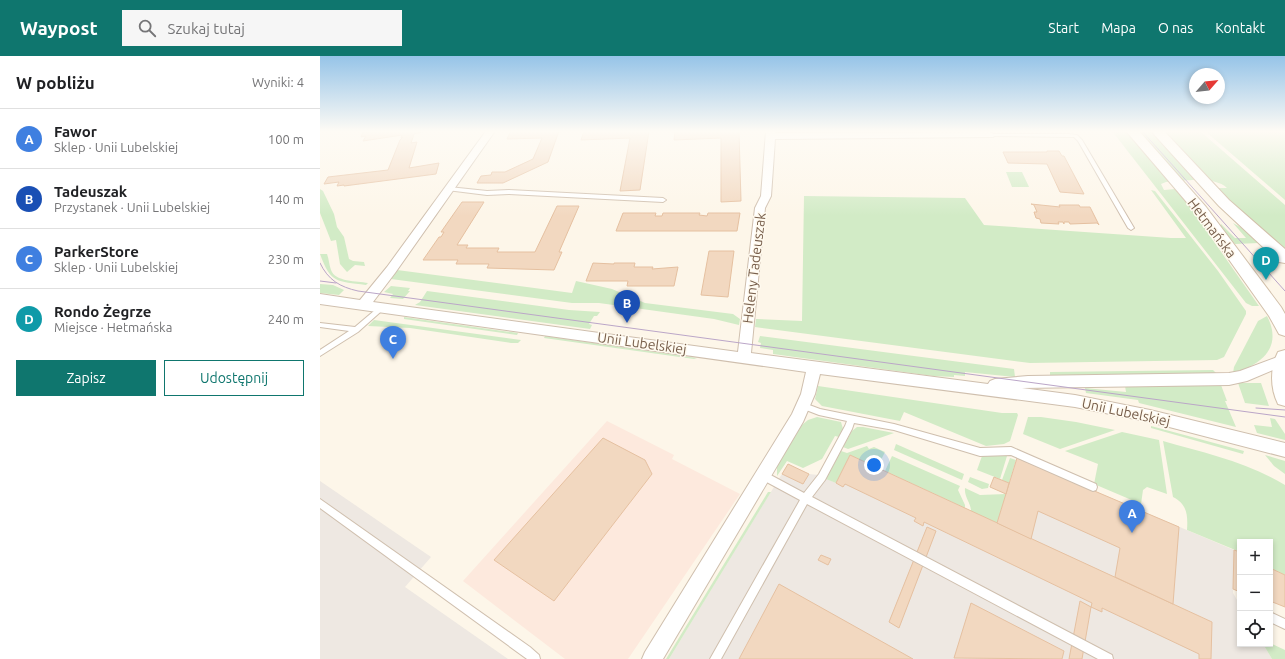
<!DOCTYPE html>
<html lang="pl">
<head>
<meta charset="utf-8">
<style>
  :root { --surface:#fff; --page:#f6f6f6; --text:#202124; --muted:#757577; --line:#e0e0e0; --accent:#0f766e }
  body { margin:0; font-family:Ubuntu,sans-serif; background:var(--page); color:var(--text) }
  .controls { position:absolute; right:12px; bottom:12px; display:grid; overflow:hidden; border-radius:0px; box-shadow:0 2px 6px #0003 }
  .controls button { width:36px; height:36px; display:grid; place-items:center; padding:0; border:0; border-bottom:1px solid var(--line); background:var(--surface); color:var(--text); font:20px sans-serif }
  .compass { position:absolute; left:869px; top:12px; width:36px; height:36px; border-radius:50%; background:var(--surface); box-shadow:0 2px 6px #0003; rotate:62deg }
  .you { position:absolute; left:554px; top:409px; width:14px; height:14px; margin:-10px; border:3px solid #fff; border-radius:50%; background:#1a73e8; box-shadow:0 0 0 6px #1a73e833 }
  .badge { display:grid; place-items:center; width:26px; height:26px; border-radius:50%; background:var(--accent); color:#fff; font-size:13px; font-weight:700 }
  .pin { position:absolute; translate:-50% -33px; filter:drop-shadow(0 1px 2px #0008) }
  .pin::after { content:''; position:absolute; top:21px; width:14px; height:12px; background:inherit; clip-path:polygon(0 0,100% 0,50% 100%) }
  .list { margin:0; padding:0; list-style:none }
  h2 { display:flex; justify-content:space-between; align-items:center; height:52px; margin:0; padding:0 16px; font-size:17px }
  h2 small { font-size:13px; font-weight:400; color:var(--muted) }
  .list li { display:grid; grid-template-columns:26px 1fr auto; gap:12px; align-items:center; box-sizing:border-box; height:60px; padding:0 16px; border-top:1px solid var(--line) }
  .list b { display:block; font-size:15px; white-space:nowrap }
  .list p { margin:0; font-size:13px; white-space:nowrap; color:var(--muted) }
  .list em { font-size:13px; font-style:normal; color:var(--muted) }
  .actions { display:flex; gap:8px; padding:12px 16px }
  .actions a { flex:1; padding:9px 0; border:1px solid var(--accent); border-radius:0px; text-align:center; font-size:14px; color:var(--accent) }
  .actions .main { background:var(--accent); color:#fff }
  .icon { flex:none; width:22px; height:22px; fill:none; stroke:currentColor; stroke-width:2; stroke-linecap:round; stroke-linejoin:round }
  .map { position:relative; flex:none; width:965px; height:603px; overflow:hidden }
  header { display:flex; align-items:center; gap:24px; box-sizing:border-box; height:56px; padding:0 20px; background:var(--accent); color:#fff }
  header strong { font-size:19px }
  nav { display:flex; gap:22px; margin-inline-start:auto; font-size:14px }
  .search { width:280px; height:36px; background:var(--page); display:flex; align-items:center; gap:10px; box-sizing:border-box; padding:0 14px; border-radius:0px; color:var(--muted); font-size:15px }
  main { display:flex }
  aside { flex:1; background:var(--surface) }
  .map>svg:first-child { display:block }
  .commercial { fill:#fde9dd }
  .industrial { fill:#eee8e2 }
  .green { fill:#d2ebc6 }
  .building { fill:#f2d8c0; stroke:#e5c0a0 }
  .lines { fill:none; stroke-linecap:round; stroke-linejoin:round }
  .lane-casing { stroke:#cfbfae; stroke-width:2 }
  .street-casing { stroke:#cfbfae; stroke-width:2 }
  .secondary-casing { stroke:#d2c0ab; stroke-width:2 }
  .lane { fill:#fff; fill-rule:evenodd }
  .street { fill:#fff; fill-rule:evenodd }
  .secondary { fill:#fff; fill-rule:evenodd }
  .tram { stroke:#bba6c8; stroke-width:1 }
  .labels { text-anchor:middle; stroke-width:3; stroke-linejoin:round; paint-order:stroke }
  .street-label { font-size:14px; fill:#785f4c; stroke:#fffaef }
</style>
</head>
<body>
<header>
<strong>Waypost</strong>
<div class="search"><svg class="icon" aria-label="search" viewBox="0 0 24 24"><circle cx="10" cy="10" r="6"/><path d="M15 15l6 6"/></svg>Szukaj tutaj</div>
<nav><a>Start</a><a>Mapa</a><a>O nas</a><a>Kontakt</a></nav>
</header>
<main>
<aside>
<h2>W pobliżu<small>Wyniki: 4</small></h2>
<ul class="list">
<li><span class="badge" style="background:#3f7fe0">A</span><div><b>Fawor</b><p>Sklep · Unii Lubelskiej</p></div><em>100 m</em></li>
<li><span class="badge" style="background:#1a4fb4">B</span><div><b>Tadeuszak</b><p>Przystanek · Unii Lubelskiej</p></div><em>140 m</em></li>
<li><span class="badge" style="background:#3f7fe0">C</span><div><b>ParkerStore</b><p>Sklep · Unii Lubelskiej</p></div><em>230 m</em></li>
<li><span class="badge" style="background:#0f9aa8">D</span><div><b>Rondo Żegrze</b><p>Miejsce · Hetmańska</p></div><em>240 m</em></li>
</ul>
<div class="actions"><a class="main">Zapisz</a><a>Udostępnij</a></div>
</aside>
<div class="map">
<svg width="965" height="603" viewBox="0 0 965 603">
  <rect width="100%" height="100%" fill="#fdf6e9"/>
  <polygon class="commercial" points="287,365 354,399 352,403 420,438 308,603 245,603 143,525"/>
  <g class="industrial">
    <polygon points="530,399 676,467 697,402 914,494 913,537 920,549 920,588 943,588 952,603 349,603 468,408 489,418 498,419 516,427"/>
    <polygon points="0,425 111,501 85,531 188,603 0,603"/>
  </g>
  <g class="green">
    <path d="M792,75H880L965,149V196L896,132H907C895,120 862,125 846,126L841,128L844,134L855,133L878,160L890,180L939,250H932L926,247Z"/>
    <polygon points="885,75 965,75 965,144"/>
    <polygon points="686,116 702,116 709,131 692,131"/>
    <polygon points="0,133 3,135 14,158 17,171 24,181 29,203 33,205 44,206 45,210 35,209 27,216 20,208 16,184 11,185 0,157"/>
    <polygon points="831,134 835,135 898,215 926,255 926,258 904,301 897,304 710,307 435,271 436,263 482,265 484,140 645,142 664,169 851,182 866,182"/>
    <polygon points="913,167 922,172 939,187 915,188 900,170 901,168 915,182 926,182"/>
    <path d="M0,198H7C9,203 9,209 11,214C15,226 37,225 48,227L46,229C17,225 11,228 0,198Z"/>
    <polygon points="77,214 252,237 256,225 292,233 325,247 413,258 420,263 419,269 394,263 279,247 252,247 71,223"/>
    <polygon points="0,228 13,229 24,234 19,239 0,237"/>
    <polygon points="71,230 90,232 88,235 90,235 83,243 70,242 73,238 64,236"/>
    <polygon points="107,235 249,254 280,256 277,260 274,260 269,268 272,269 270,273 95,249 100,246"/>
    <path d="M947,260C963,291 942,309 913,317L914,311L938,265Z"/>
    <polygon points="84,261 198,277 197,279 84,263"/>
    <polygon points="54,264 201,284 198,287 191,287 90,272 48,270"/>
    <polygon points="225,280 377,302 374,303 224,282"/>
    <polygon points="440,280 694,313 695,321 645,316 645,320 634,319 634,321 613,320 453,298 453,294 440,292 441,287 438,286"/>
    <polygon points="893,314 897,318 730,320 730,316"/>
    <polygon points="918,327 941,327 949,350 925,347"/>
    <polygon points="901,329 907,345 905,345 916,371 819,347 818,344 766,337 765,332 806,336 805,330"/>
    <polygon points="498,330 682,357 697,357 698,359 690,385 684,388 666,390 584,356 580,365 502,350 495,343"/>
    <polygon points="497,361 521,366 523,373 519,381 515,380 502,403 483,412 467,405 457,420 457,410 482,369 488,364"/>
    <polygon points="708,361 721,361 756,366 795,374 740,393 703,378"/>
    <polygon points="950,362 955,363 965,378 965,384 937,377 934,369 952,371"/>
    <polygon points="831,370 924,395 923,398 831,372"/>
    <polygon points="537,371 543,371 574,377 528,393 523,391 532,375"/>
    <polygon points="802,376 839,384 847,438 827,431 823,434 821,448 774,428 778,408 745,395"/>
    <path d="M843,385C885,397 927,406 965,429V519L950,512V486H920V496L867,474C868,459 867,448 853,441Z"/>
    <polygon points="576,388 644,418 642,424 574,394"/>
    <polygon points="547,390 549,393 554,391 565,396 557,412 530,399 516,427 506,423 521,395 527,397"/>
    <polygon points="681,398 687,400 680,423 657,414 662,400"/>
    <polygon points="945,399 965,405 965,418 954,410"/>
    <polygon points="572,400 640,430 638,434 645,449 645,452 565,415"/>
    <polygon points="690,402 696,404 689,427 682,424"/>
    <polygon points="650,421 669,428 668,432 662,433 648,426"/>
    <path d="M645,432L660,439L686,438L677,467L651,455C651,447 644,441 645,432Z"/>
    <polygon points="448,436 451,436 349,603 346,603"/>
    <polygon points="950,587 965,594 965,603 952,603 943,588"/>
  </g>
  <g class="building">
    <polygon points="106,75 94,78 91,87 97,86 89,112 119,107 116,118 24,130 24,129 17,130 19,126 4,128 8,121 68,114 80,84 83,81 81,82 82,79 43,85 46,80 41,81 43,76"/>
    <polygon points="191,75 239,75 228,106 183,127 157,127 161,120 171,119 172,116 185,116 213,103 222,82 187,83"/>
    <polygon points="264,75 329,75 320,134 300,135 310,82 261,84"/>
    <polygon points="355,75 419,75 421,145 401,146 401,82 354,84"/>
    <polygon points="727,95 739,95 742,100 744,100 764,138 740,136 727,108 688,107 683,96 727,96"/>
    <polygon points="142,146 164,146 137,189 148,189 146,192 179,192 177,196 215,196 237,150 259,150 239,196 242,196 234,214 167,212 169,208 136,208 138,204 103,204 119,181 121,181 124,176 121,176"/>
    <polygon points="711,148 740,151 739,149 759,149 760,151 770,151 779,169 777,167 750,168 749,166 744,166 744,168 743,166 738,166 739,168 721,167 720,163 716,162 714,156 717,156 714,149"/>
    <polygon points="303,157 336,157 335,160 342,160 343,157 380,157 379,159 387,160 388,157 420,157 417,175 296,175"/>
    <polygon points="389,195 414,195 408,241 381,239"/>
    <polygon points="273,207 294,208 294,207 315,207 314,211 333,211 332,213 358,211 354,230 307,230 308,225 266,225"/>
    <polygon points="283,382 325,404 332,418 234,545 174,504"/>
    <polygon points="530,399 892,566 891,603 879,603 879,598 782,552 782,556 771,551 772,547 604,466 603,470 594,465 596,462 525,428 523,431 516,427"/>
    <polygon points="697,402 859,471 853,548 795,521 800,492 718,455 711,483 677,467"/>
    <polygon points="468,408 489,418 483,428 462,418"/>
    <polygon points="674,421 689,427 686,438 670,431"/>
    <polygon points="607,471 616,475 579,572 569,566"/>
    <polygon points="914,494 920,496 920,536 913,533"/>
    <polygon points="501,499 511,503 508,509 498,504"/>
    <polygon points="950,512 965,519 965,551 950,545"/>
    <polygon points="459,528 593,603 419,603"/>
    <polygon points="760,545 771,551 762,603 749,603"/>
    <polygon points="651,547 744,595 742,603 634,602"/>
  </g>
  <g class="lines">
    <defs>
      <g id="lane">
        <polygon points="668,78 749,78 757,79 762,84 814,172 811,174 808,172 758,85 754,81 670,80 668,80"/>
        <polygon points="129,131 167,135 189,134 343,142 346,144 343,146 189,138 167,139 127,134 126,133"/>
        <polygon points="61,249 63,249 66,251 38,276 0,300 0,294 29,275 0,271 0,267 35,271"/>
        <polygon points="484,347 500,353 574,368 660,392 691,391 776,428 777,431 776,434 773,435 691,399 660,400 574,374 534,367 532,373 505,424 492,441 792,599 793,603 778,603 487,448 401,603 390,603 480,444 439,422 438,419 439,416 442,415 445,416 484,437 499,418 525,370 527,365 499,359 481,352 480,350 481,348"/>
        <polygon points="0,443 210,591 219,599 220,603 207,603 0,452"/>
        <polygon points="950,556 965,563 965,573 950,566"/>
      </g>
      <polygon id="street" points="166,75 175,75 75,217 53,246 418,296 435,152 441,140 446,75 456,75 455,77 670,76 675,79 673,81 455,83 451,140 445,152 431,297 668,328 670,325 675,323 708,320 909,317 920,315 963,299 965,299 965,309 927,325 909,329 702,332 755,339 830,354 965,387 965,401 830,366 755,351 500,318 495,338 483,366 343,603 322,603 325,596 472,358 481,338 486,316 0,248 0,238 40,244 67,211"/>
      <g id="secondary">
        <polygon points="806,75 819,75 886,151 961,251 965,258 965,280 959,278 949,260 876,157"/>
        <polygon points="831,75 844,75 909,144 965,193 965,207 959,206 899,150"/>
        <path d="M965,294V350L958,348C950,332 950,311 958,296Z"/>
      </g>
    </defs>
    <use href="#lane" class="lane-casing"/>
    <use href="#street" class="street-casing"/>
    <use href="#secondary" class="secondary-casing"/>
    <use href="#lane" class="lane"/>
    <use href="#street" class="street"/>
    <use href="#secondary" class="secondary"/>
    <g class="tram">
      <polyline points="822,75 965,235"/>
      <path d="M0,207C8,224 20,231 38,235L965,361"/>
      <polyline points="0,225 16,227"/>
      <polyline points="936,352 965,354"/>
    </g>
  </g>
  <linearGradient id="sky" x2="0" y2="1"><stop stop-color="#96c4e8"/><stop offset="0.47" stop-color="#fefbf5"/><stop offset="1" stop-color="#fefbf5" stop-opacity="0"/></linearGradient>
  <rect width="965" height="160" fill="url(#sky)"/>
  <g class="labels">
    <g class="street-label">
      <text transform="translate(892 172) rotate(53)" y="5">Hetmańska</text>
      <text transform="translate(434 212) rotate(-83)" y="5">Heleny Tadeuszak</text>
      <text transform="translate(322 287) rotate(8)" y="5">Unii Lubelskiej</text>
      <text transform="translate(806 356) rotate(12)" y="5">Unii Lubelskiej</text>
    </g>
  </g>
</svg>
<div class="controls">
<button>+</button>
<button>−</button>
<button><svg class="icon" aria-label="locate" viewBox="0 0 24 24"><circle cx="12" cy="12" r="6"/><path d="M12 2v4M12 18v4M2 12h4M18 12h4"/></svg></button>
</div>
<svg class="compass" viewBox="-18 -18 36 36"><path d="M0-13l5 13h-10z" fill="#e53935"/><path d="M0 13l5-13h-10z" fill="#757577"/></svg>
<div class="you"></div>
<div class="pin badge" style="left:812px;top:477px;background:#3f7fe0">A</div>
<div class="pin badge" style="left:307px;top:267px;background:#1a4fb4">B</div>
<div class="pin badge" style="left:73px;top:303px;background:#3f7fe0">C</div>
<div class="pin badge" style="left:946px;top:224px;background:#0f9aa8">D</div>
</div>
</main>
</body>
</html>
